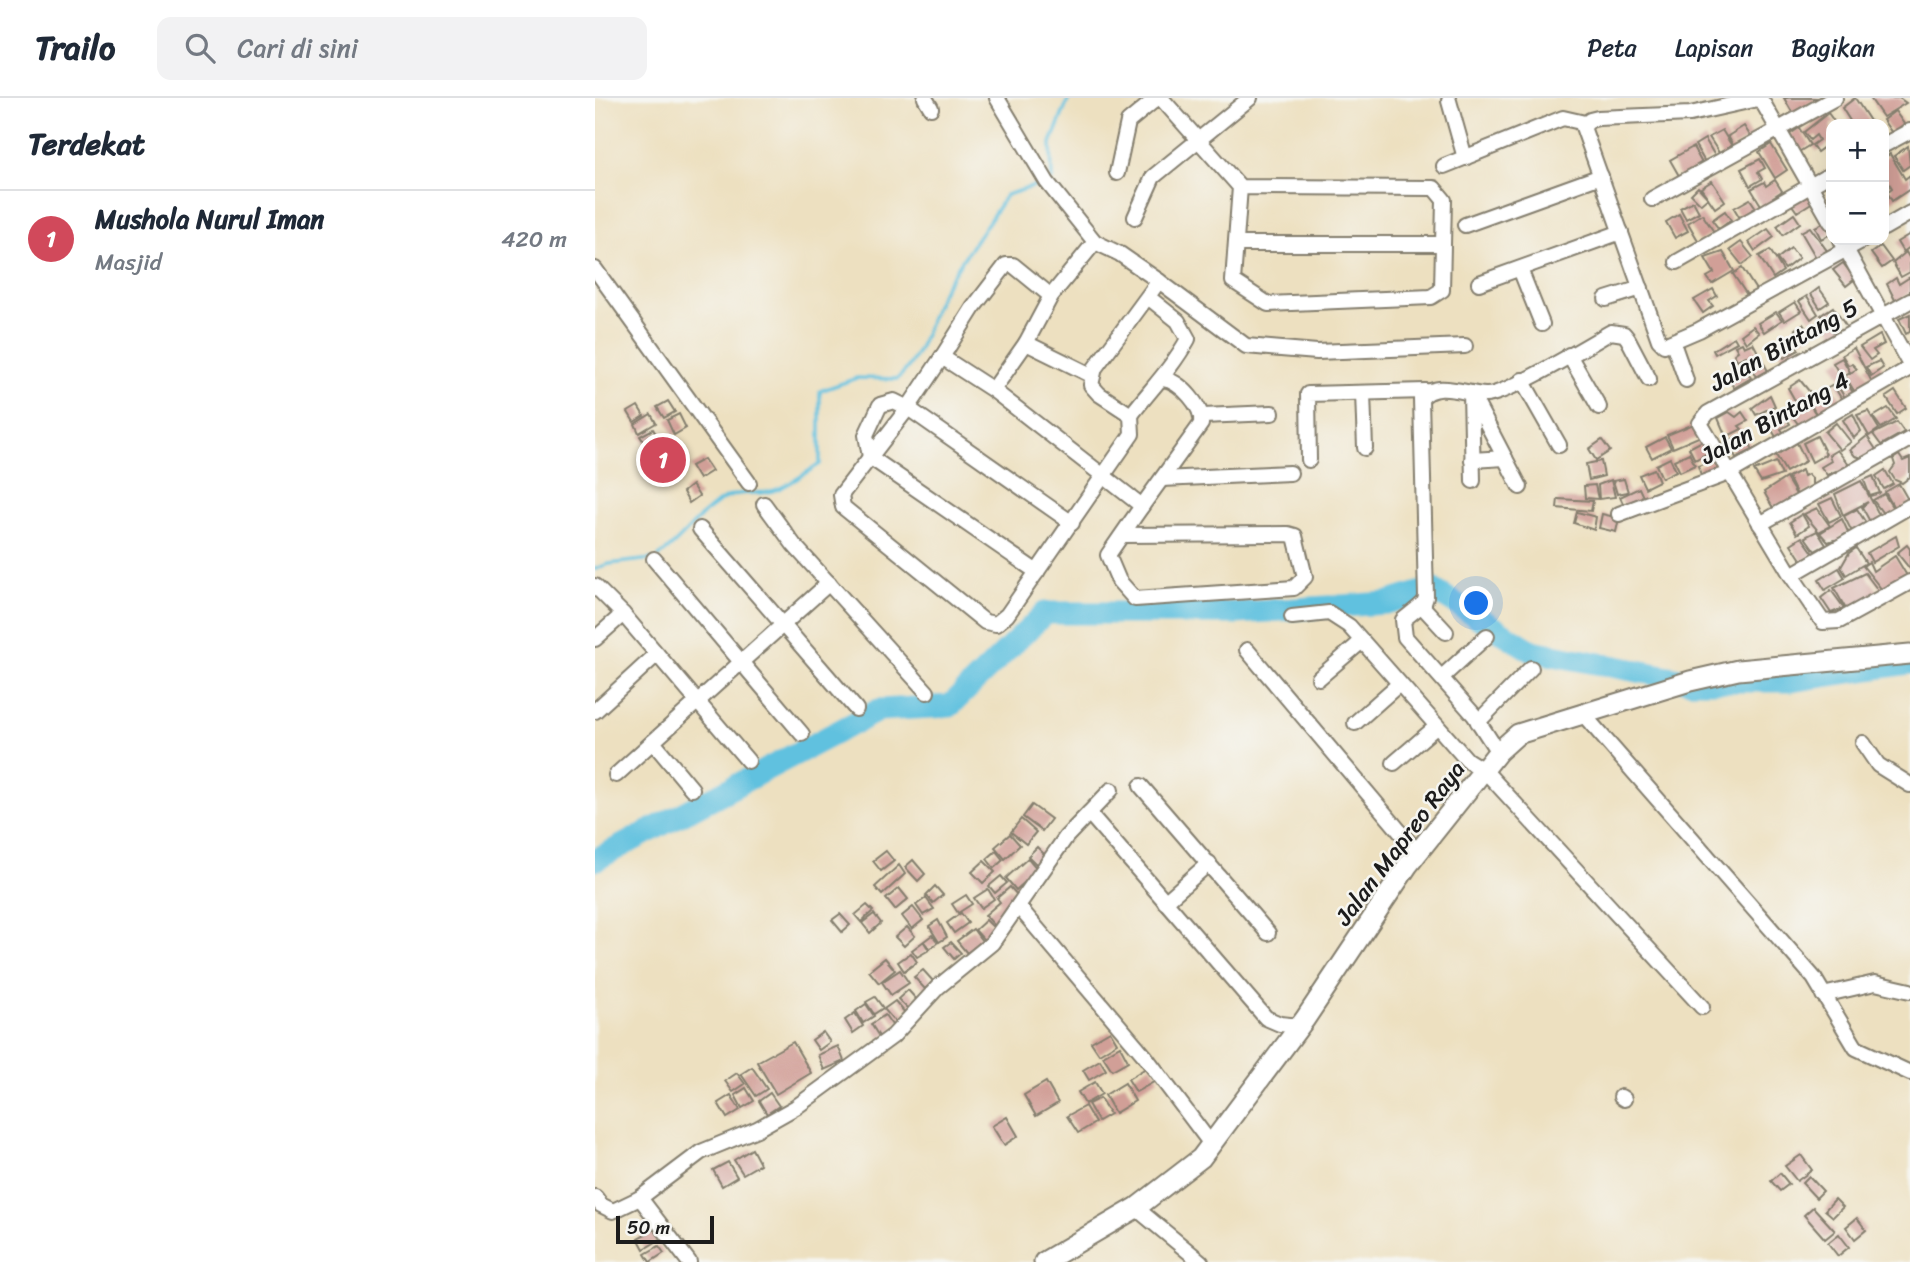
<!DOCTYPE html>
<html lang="id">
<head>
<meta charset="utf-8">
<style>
  :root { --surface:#fff; --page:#f2f2f3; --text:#1f2937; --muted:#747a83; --line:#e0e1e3; --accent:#d1495b }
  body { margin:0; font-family:Sriracha,sans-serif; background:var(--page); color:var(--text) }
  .controls { position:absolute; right:21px; top:21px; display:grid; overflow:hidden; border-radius:14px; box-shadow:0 7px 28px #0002 }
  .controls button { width:63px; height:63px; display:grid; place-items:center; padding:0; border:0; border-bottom:2px solid var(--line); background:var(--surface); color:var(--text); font:35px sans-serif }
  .scale { position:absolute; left:21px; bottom:18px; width:98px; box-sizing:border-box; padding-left:7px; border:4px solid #1c1c1c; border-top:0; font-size:19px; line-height:24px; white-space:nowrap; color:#1c1c1c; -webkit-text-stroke:5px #f6f6f2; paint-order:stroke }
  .you { position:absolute; left:882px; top:506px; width:24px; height:24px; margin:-18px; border:5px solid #fff; border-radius:50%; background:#1a73e8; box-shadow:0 0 0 10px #1a73e833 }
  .badge { display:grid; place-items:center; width:46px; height:46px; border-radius:50%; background:var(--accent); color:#fff; font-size:23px; font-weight:700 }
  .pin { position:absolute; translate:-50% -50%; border:4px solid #fff; box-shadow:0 2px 7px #0006 }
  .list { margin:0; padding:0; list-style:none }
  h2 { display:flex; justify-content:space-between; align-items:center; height:91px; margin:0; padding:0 28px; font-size:30px }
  h2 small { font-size:23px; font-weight:400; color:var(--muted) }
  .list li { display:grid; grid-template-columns:46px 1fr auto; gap:21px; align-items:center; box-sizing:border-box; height:98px; padding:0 28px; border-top:2px solid var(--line) }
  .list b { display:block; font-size:26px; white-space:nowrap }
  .list p { margin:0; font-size:23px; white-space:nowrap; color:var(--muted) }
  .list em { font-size:23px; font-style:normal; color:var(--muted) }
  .icon { flex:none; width:38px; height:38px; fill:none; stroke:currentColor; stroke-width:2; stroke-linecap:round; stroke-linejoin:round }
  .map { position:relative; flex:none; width:1315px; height:1164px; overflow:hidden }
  header { display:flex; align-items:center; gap:42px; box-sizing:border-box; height:98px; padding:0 35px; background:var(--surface); border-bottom:2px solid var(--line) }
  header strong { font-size:33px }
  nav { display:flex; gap:38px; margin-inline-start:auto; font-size:24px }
  .search { width:490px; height:63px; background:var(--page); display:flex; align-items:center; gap:18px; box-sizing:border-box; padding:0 24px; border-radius:14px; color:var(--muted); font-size:26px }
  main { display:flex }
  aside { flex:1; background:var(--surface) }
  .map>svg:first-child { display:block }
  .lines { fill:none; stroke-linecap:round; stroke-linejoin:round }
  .stream { stroke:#61c1df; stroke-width:3.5 }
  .river { stroke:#61c1df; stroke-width:23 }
  .building { fill:#d19f97 }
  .street-casing { stroke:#847e6e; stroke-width:18 }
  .secondary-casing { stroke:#847e6e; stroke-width:23 }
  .street { stroke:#fff; stroke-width:14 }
  .secondary { stroke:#fff; stroke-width:19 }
  .labels { text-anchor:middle; stroke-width:5; stroke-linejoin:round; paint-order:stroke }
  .street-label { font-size:24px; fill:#1c1c1c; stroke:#f6f6f2 }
</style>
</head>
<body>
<header>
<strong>Trailo</strong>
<div class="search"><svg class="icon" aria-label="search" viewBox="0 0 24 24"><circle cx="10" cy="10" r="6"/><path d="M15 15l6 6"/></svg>Cari di sini</div>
<nav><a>Peta</a><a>Lapisan</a><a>Bagikan</a></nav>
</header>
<main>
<aside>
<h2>Terdekat<small></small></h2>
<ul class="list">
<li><span class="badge">1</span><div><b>Mushola Nurul Iman</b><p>Masjid</p></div><em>420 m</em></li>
</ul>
</aside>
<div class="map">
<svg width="1315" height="1164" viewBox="0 0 1315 1164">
  <rect width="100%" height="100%" fill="#f6f6f2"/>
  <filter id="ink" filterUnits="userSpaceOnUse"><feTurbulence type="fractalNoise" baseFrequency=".0143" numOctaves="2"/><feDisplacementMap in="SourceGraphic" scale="14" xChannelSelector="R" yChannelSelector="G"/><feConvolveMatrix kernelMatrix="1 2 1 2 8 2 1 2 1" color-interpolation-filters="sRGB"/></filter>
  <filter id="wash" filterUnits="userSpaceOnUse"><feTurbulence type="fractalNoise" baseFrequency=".00686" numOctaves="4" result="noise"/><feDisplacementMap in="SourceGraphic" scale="28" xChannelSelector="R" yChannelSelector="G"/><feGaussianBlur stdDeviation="1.57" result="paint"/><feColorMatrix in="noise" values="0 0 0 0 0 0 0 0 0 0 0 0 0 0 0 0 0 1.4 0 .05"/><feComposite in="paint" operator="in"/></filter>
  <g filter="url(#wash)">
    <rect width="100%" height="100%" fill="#ede0c0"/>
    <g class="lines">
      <g class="stream">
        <polyline points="457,82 456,45 474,0"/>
        <path d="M64,458C92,441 106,407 139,397C151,393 165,397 177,393C193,389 211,374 225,366V293L262,280L302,281C330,257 332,218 351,187C370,156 392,128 411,97L450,85"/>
        <polyline points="0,471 14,466 57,461"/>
      </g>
      <polyline class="river" points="0,762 284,612 355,608 450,515 642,515 791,505 837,491 937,553 1095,583 1196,583 1315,565"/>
    </g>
    <g id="blocks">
      <g class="building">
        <polygon points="1189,0 1224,0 1212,7 1216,12 1201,21"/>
        <polygon points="1260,0 1275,23 1270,26 1257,26 1247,10"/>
        <polygon points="1275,0 1304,0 1311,5 1288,19"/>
        <polygon points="1300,13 1309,26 1297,35 1288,22"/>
        <polygon points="1233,15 1241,26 1236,26 1236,44 1222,54 1217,47 1224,42 1221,37 1215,42 1209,34"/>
        <polygon points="1149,28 1156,39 1139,49 1133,38"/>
        <polygon points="1204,30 1215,47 1202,55 1191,39"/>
        <polygon points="1127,32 1140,53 1128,61 1114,39"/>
        <polygon points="1110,41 1120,58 1110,64 1100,47"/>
        <polygon points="1176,46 1192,72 1180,80 1164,54"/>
        <polygon points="1313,48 1315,67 1308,72 1299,58"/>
        <polygon points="1098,49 1109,69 1087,83 1075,62"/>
        <polygon points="1295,56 1310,81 1315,77 1315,91 1297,103 1292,94 1297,90 1289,77 1289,60"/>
        <polygon points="1165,61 1170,70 1163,74 1167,81 1155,88 1146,71"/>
        <polygon points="1180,82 1187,93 1178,99 1181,104 1169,112 1156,91 1169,84 1171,88"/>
        <polygon points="1117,83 1130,103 1120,110 1106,90"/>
        <polygon points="1103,89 1113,100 1106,106 1096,96"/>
        <polygon points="1213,92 1221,102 1202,114 1195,104"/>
        <polygon points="1155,101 1161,110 1145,120 1139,110"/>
        <polygon points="1098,103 1104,114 1091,121 1085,110"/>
        <polygon points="1130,113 1136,122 1124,131 1117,122"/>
        <polygon points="1084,116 1093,133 1080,140 1071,124"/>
        <polygon points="1107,116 1119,134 1104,144 1093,125"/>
        <polygon points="1199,116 1205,125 1188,137 1182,128"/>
        <polygon points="1230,124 1236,136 1226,141 1220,129"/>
        <polygon points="1215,129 1235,157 1223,163 1206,134"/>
        <polygon points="1173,131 1179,139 1160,153 1154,144"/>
        <polygon points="1315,136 1315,149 1308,154 1302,144"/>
        <polygon points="1146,144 1158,159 1147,167 1135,152"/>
        <polygon points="1286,148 1297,163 1287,170 1276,155"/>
        <polygon points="1196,150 1204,160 1190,171 1182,161"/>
        <polygon points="1175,152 1188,173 1178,180 1164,158"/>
        <polygon points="1128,154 1139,173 1117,186 1112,179 1119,175 1110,160"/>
        <polygon points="1311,154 1315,161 1315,174 1306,179 1298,165"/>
        <polygon points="1248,165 1260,181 1251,188 1238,172"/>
        <polygon points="1147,170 1161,192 1152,197 1138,176"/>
        <polygon points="1315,179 1315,194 1302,206 1292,186 1301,180 1304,186"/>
        <polygon points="1224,190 1234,204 1225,210 1216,196"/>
        <polygon points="1118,191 1122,198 1114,203 1118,208 1108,215 1099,202"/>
        <polygon points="1212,198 1223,216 1216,221 1204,203"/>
        <polygon points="1200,204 1206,213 1190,223 1184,214"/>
        <polygon points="1238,209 1253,231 1242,239 1226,217"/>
        <polygon points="1181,214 1187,222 1169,234 1163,225"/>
        <polygon points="1315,216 1315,234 1311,236 1304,221"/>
        <polygon points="1208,226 1215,237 1206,242 1200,231"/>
        <polygon points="1158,228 1164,235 1151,245 1146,237"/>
        <polygon points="1285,237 1289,246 1278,252 1282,257 1275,262 1265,249"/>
        <polygon points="1139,239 1142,244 1120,256 1118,252"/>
        <polygon points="1199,243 1204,252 1189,260 1184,252"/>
        <polygon points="1147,245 1149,249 1158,245 1173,273 1162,279 1151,258 1142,262 1139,256 1143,253 1140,248"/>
        <polygon points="1259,250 1278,286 1261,296 1250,278 1262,271 1257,266 1253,267 1247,257"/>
        <polygon points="1247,260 1255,274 1246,279 1238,265"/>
        <polygon points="1284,263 1288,270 1276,278 1271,269"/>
        <polygon points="1140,269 1144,276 1152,272 1156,280 1139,290 1130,275"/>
        <polygon points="1249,280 1260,298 1252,303 1241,285"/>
        <polygon points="1205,282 1218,298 1202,306 1193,290"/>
        <polygon points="1238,287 1248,303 1224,321 1213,302"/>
        <polygon points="1300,293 1311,310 1302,316 1291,299"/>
        <polygon points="1175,297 1180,308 1161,317 1157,310"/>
        <polygon points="73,303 80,314 69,320 62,309"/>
        <polygon points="1214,306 1221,316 1204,327 1197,318"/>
        <polygon points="43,308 49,318 39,324 33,314"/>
        <polygon points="1293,310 1301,321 1286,330 1278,319"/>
        <polygon points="1273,313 1284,331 1274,338 1262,317"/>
        <polygon points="1134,314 1141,319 1147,314 1153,323 1144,328 1147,331 1131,339 1123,320"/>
        <polygon points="56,316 61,325 44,335 40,326"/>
        <polygon points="84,316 91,330 79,337 72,322"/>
        <polygon points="1258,316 1266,333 1259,340 1248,322"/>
        <polygon points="1177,317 1180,323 1189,317 1195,326 1186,331 1190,337 1183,342 1170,321"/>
        <polygon points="1302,324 1309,334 1286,347 1278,336"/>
        <polygon points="1101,325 1106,338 1078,350 1072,337"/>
        <polygon points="1241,325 1256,344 1245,352 1230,334"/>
        <polygon points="58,331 65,343 53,350 45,338"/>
        <polygon points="1150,335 1158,352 1141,360 1133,343"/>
        <polygon points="1222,338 1231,356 1217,364 1208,345"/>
        <polygon points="1272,338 1282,353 1272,361 1260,358 1255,352"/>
        <polygon points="1070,339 1076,350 1057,360 1051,349"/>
        <polygon points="1007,342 1015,353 1001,362 994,351"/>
        <polygon points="1109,342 1115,354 1100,362 1094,350"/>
        <polygon points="67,344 72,355 57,362 53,351"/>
        <polygon points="1202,345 1211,363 1191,374 1181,357"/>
        <polygon points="1242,352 1258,372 1245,377 1241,373 1232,377 1226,369 1236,363 1234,357"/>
        <polygon points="1094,355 1100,367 1085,374 1079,362"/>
        <polygon points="1304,357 1308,363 1315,360 1315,379 1307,385 1300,382 1295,374 1300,367 1298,361"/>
        <polygon points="1075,360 1081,373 1067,380 1061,367"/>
        <polygon points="109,361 117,373 104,381 96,368"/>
        <polygon points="1120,361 1126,376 1108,383 1103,368"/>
        <polygon points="1006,363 1009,378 994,382 991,366"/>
        <polygon points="1181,364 1187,377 1166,384 1159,373"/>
        <polygon points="1059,371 1064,383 1050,390 1044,377"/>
        <polygon points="1207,372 1209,378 1213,376 1217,380 1217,392 1203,399 1193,379"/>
        <polygon points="1290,372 1298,386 1289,391 1281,378"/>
        <polygon points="1278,378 1285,395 1275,398 1269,382"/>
        <polygon points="1191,380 1203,400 1178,410 1169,394"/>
        <polygon points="1029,381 1033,394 1022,396 1018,383"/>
        <polygon points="1016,382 1020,399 1004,401 1003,387"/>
        <polygon points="1266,383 1288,424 1278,429 1267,409 1273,404 1248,417 1240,396"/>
        <polygon points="1304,386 1315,405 1302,415 1290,394"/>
        <polygon points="97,387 104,398 94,405 88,394"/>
        <polygon points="1000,387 1003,401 990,400 989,388"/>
        <polygon points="1044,390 1050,403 1031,412 1025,399"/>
        <polygon points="1289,396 1301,415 1292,421 1278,402"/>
        <polygon points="1237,400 1246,418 1234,424 1224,406"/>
        <polygon points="963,401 998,403 996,413 962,410"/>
        <polygon points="1222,410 1235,428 1224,434 1209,416"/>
        <polygon points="1262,411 1275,431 1259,438 1249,418"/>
        <polygon points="982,414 1001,419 999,432 979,425"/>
        <polygon points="1007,416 1024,420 1021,434 1004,430"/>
        <polygon points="1207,416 1214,428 1202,436 1195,424"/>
        <polygon points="1247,421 1253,434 1246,439 1250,445 1245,449 1239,442 1233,444 1225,435"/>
        <polygon points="1222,433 1231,447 1220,453 1210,439"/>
        <polygon points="1301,438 1304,448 1277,464 1272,455"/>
        <polygon points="1207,439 1219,456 1207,463 1196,446"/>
        <polygon points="1312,447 1315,451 1315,471 1302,455"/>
        <polygon points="1261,450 1271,465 1251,477 1246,469 1254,455"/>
        <polygon points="1300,458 1314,481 1288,493 1268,468 1274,464 1278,473"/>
        <polygon points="1244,470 1250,480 1230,492 1224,482"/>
        <polygon points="1270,475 1285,495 1252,513 1239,490"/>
        <polygon points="1236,492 1249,510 1236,515 1226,500"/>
        <polygon points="437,707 456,721 447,733 428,719"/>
        <polygon points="426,721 441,734 431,746 416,734"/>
        <polygon points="415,736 425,747 410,761 400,749"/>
        <polygon points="442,749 454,761 445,770 433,758"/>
        <polygon points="291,753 299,763 286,773 278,763"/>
        <polygon points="401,753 408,762 399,770 392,761"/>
        <polygon points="433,760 443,772 421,792 411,780"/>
        <polygon points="318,762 330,776 323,783 310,769"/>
        <polygon points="389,763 400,774 388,785 377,774"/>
        <polygon points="304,767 310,776 287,797 280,789"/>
        <polygon points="406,778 412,785 400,795 394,788"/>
        <polygon points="340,788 348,797 338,805 331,797"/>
        <polygon points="415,789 424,799 411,811 414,815 400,828 390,817 405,804 402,800"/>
        <polygon points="304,790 313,801 300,812 291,801"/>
        <polygon points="393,791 399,801 386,810 379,800"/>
        <polygon points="371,797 377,806 363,815 357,806"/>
        <polygon points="331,800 339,811 328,817 321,807"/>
        <polygon points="272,807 278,813 266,824 260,817"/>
        <polygon points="318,809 328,822 317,831 307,818"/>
        <polygon points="366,815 373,825 359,835 352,825"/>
        <polygon points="245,816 255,827 247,834 237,822"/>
        <polygon points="279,816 286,825 275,835 267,825"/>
        <polygon points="343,822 352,839 344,844 334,828"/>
        <polygon points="391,822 400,831 389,842 380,832"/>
        <polygon points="312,829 320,838 309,848 300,839"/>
        <polygon points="378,831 387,843 372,855 362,843"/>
        <polygon points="337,837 343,844 335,851 329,844 334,852 322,859 317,852"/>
        <polygon points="356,844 366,855 359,861 349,849"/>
        <polygon points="316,855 322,864 309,873 303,864"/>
        <polygon points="290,860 300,872 284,885 274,873"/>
        <polygon points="305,872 314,885 296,897 287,884"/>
        <polygon points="328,872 338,883 330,891 319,879"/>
        <polygon points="313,892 322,902 312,910 303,901"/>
        <polygon points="280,899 288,910 279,916 271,904"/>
        <polygon points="300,903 311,916 301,925 289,911"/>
        <polygon points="271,906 279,918 268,925 261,913"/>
        <polygon points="260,915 268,928 258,935 250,922"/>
        <polygon points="290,917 299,930 285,940 276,926"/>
        <polygon points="515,933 522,945 504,956 496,944"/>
        <polygon points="228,934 235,944 224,952 217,942"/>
        <polygon points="198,944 216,975 181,996 162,964"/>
        <polygon points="243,948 249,963 229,972 223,957"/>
        <polygon points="525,948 533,963 517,972 508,958"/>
        <polygon points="505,962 511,972 494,982 488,972"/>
        <polygon points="556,967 564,981 541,994 533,981"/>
        <polygon points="157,969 172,991 161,998 146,976"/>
        <polygon points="142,975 150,986 138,994 130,983"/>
        <polygon points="451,984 463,1005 441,1018 429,997"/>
        <polygon points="500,984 507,996 490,1006 483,994"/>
        <polygon points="530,985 540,1003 520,1015 510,997"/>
        <polygon points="151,990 159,1003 147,1010 140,997"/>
        <polygon points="175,995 184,1008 172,1016 164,1003"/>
        <polygon points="136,997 145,1012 132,1020 123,1005"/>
        <polygon points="505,1000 515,1016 503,1023 493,1006"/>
        <polygon points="490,1008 500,1025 483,1035 472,1018"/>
        <polygon points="412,1019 423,1038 409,1047 397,1028"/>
        <polygon points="157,1051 165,1066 148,1076 139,1062"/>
        <polygon points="1206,1057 1217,1072 1202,1083 1190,1068"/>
        <polygon points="133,1064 142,1079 127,1088 118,1072"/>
        <polygon points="1185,1075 1194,1086 1185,1093 1176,1083"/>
        <polygon points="1214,1078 1228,1093 1221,1100 1207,1085"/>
        <polygon points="1240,1101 1248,1109 1238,1119 1230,1112"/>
        <polygon points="1218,1109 1240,1133 1230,1141 1209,1117"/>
        <polygon points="1262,1120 1271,1132 1260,1141 1251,1129"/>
        <polygon points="63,1129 69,1139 49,1151 43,1140"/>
        <polygon points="1244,1136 1254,1149 1243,1158 1233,1145"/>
        <polygon points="64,1148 69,1155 55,1164 50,1156"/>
      </g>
    </g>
  </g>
  <g filter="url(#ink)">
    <use href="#blocks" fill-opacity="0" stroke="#847e6e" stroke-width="2"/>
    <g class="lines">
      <defs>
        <g id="street">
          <polyline points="330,0 336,10"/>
          <polyline points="402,0 452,84 500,144 525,156 564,183 500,270 496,287 504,296 536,317 537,336 412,517 401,526 390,524 248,409 246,397 313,310 347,259 398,292 431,245 498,278"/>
          <polyline points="566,0 645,89 638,183 673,206 836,199 847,192 849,102 839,90 645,89"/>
          <polyline points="854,3 870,60"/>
          <polyline points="1289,47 1315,33"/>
          <polyline points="849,68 968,20 990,25"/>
          <polyline points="522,75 533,24 562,0"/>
          <polyline points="1057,101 1240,0"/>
          <polyline points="540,119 558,79 655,0"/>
          <polyline points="1236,124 1168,5 1163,1 1095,16 1003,20 995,22 988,29 1064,242 1069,247 1104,232 1268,142"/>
          <polyline points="870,127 1006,78"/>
          <polyline points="1289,130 1315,115"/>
          <polyline points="1246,142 1315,267"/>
          <polyline points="641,146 847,146"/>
          <polyline points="1082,164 1236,76"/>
          <polyline points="0,171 154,385"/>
          <polyline points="925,171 947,226"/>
          <polyline points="564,183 651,248 722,254 870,248"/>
          <polyline points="884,185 1026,134"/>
          <polyline points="1011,201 1046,190"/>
          <polyline points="1315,203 1113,315 1105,325 1196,477 1228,524 1244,523 1315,484"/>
          <polyline points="431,245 456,198 500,144"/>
          <polyline points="1078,245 1091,282"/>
          <polyline points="974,257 1004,309"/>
          <polyline points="347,259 378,210 411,167 418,167 456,198"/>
          <polyline points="927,282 964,347"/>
          <path d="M398,292L547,408C535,425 524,441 513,457L524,483L540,501L699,490L710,479L700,438L693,436L527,437"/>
          <polyline points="768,295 770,350"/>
          <path d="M536,317C556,291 577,270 593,241L583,223L553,199"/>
          <polyline points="608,318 677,315"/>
          <polyline points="714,362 713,296 831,293"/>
          <polyline points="877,362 910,360"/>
          <polyline points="567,381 695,375"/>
          <polyline points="878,383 876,295 925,389"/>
          <polyline points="169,406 199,447 332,594"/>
          <path d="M547,408L606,326C609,309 585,283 568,281"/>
          <polyline points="1024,416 1134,375 1315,270"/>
          <polyline points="1165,426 1315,341"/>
          <polyline points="105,431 261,611"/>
          <polyline points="59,461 207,636"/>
          <polyline points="442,474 275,359 271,337 285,307 299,303 313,310 477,425"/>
          <polyline points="1196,477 1315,408"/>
          <polyline points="0,488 28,516 153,663"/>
          <polyline points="826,507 851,534"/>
          <polyline points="697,519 734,515 754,528 872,662 890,673 1107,909"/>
          <polyline points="0,541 28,516"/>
          <polyline points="652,552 823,755"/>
          <polyline points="847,579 892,538"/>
          <polyline points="724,580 767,543"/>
          <polyline points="0,613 62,556"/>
          <polyline points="988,616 1219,880 1261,950 1315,975"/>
          <polyline points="883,624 936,570"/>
          <polyline points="760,625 804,586"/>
          <polyline points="58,644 97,691"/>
          <polyline points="1268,645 1283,667 1315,687"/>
          <path d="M903,654L879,617L810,539L808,522L829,505L831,499L826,301C840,281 870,296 890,297C908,299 995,246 1016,234L1029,236L1033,241L1054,281"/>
          <polyline points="799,665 842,628"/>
          <polyline points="21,677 234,485"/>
          <polyline points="546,688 673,835"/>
          <polyline points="494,715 671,920 685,926 705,928"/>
          <polyline points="570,804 614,765"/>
          <polyline points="423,808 549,957 616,1046"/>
          <polyline points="1228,897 1280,885 1315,893"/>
          <polyline points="1026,999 1029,1001"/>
          <polyline points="0,1099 6,1107 18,1113 45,1100 106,1054 162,1031 201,1009 298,938 343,889 397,845 471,739 516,692"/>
          <polyline points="45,1100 94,1164"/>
          <polyline points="541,1110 606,1164"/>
        </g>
        <polyline id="secondary" points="449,1164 541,1110 606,1060 710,921 813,767 903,654 923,636 1095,583 1143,572 1315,556"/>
      </defs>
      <use href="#street" class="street-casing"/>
      <use href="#secondary" class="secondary-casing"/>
      <use href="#street" class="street"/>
      <use href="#secondary" class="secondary"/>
    </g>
  </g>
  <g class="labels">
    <g class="street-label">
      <text transform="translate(1189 247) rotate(-29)" y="8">Jalan Bintang 5</text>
      <text transform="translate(1180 320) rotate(-29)" y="8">Jalan Bintang 4</text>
      <text transform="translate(805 745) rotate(-53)" y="8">Jalan Mapreo Raya</text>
    </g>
  </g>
</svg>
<div class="controls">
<button>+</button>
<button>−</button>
</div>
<div class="scale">50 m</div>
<div class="you"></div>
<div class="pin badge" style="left:68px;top:362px">1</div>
</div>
</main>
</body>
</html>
